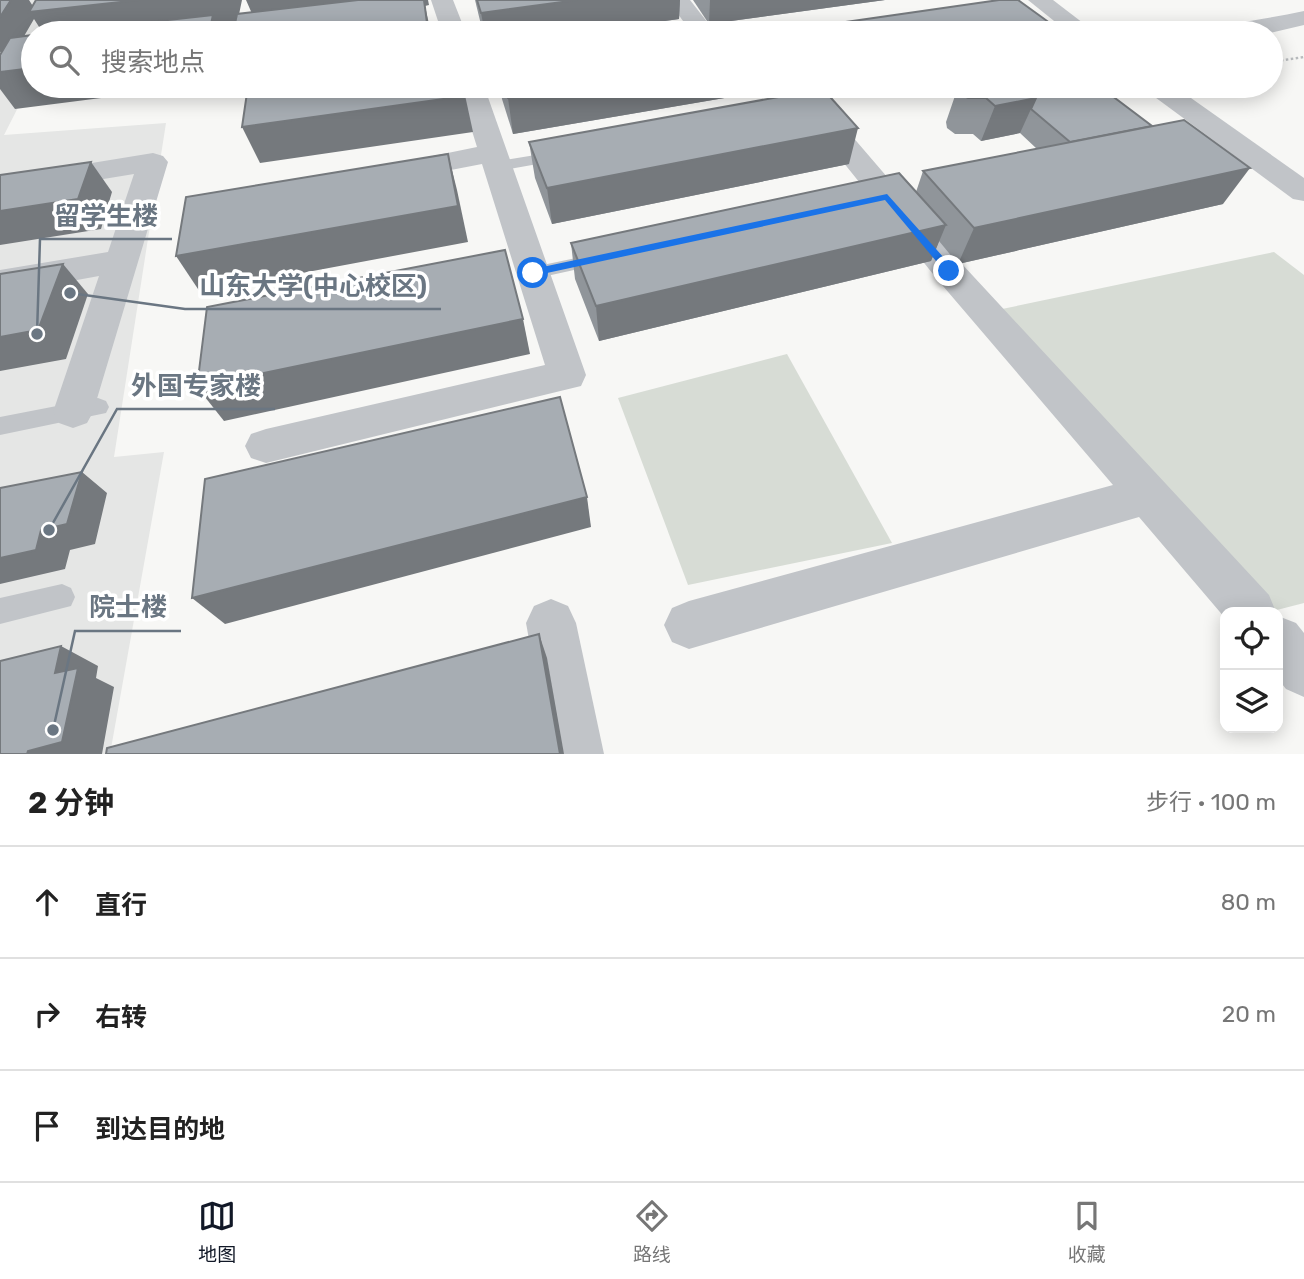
<!DOCTYPE html>
<html lang="zh">
<head>
<meta charset="utf-8">
<style>
  :root { --surface:#fff; --page:#f2f2f2; --text:#222; --muted:#767676; --line:#e0e0e0; --accent:#111827 }
  body { margin:0; font-family:Rubik,"Noto Sans SC",sans-serif; background:var(--page); color:var(--text) }
  .controls { position:absolute; right:21px; bottom:21px; display:grid; overflow:hidden; border-radius:14px; box-shadow:0 4px 18px #0003 }
  .controls button { width:63px; height:63px; display:grid; place-items:center; padding:0; border:0; border-bottom:2px solid var(--line); background:var(--surface); color:var(--text); font:35px sans-serif }
  .stop { position:absolute; width:21px; height:21px; margin:-16px; border:5px solid #1a73e8; border-radius:50%; background:#fff }
  .stop.end { background:#1a73e8; border-color:#fff; box-shadow:0 2px 7px #0008 }
  .list { margin:0; padding:0; list-style:none }
  h2 { display:flex; justify-content:space-between; align-items:center; height:91px; margin:0; padding:0 28px; font-size:30px }
  h2 small { font-size:23px; font-weight:400; color:var(--muted) }
  .list li { display:grid; grid-template-columns:46px 1fr auto; gap:21px; align-items:center; box-sizing:border-box; height:112px; padding:0 28px; border-top:2px solid var(--line) }
  .list b { display:block; font-size:26px; white-space:nowrap }
  .list em { font-size:23px; font-style:normal; color:var(--muted) }
  .icon { flex:none; width:38px; height:38px; fill:none; stroke:currentColor; stroke-width:2; stroke-linecap:round; stroke-linejoin:round }
  .map { position:relative; flex:none; width:1304px; height:754px; overflow:hidden }
  .search { position:absolute; background:var(--surface); box-shadow:0 4px 18px #0003; left:21px; right:21px; top:21px; height:77px; display:flex; align-items:center; gap:18px; box-sizing:border-box; padding:0 24px; border-radius:38px; color:var(--muted); font-size:26px }
  .sheet { height:427px; background:var(--surface) }
  nav { display:flex; justify-content:space-around; align-items:center; box-sizing:border-box; height:98px; border-top:2px solid var(--line); background:var(--surface); font-size:19px; color:var(--muted) }
  nav a { display:grid; justify-items:center; gap:4px }
  nav .on { color:var(--accent) }
  .map>svg:first-child { display:block }
  .built { fill:#e5e6e5 }
  .green { fill:#d7dcd5 }
  .lines { fill:none; stroke-linecap:round; stroke-linejoin:round }
  .path { stroke:#b9bcbe; stroke-width:2.5; stroke-dasharray:2.5 2.5; stroke-linecap:butt }
  .service { fill:#c1c4c8; fill-rule:evenodd }
  .minor { fill:#c1c4c8; fill-rule:evenodd }
  .tertiary { fill:#c1c4c8; fill-rule:evenodd }
  .wall { fill:#90959a }
  .shaded-wall { fill:#75797d }
  .building { fill:#a7adb3; stroke:#75797d; stroke-width:2 }
  .route { fill:#1a73e8 }
  .leader { fill:none; stroke:#6a7682; stroke-width:2.5 }
  .callout-dot { fill:#6a7682; stroke:#fff; stroke-width:2.5 }
  .callout-label { font-size:26px; text-anchor:middle; font-weight:bold; fill:#6a7682; stroke:#fff; stroke-width:7; stroke-linejoin:round; paint-order:stroke }
</style>
</head>
<body>
<div class="map">
<svg width="1304" height="754" viewBox="0 0 1304 754">
  <rect width="100%" height="100%" fill="#f7f7f5"/>
  <polygon class="built" points="0,0 74,0 57,33 33,33 33,78 4,135 166,123 114,457 164,452 110,754 0,754"/>
  <g class="green">
    <polygon points="1274,252 1304,275 1304,603 1269,612 1002,309"/>
    <polygon points="787,354 892,543 688,585 618,398"/>
  </g>
  <g class="lines">
    <polyline class="path" points="1271,62 1304,57"/>
    <g class="service">
      <polygon points="560,151 566,153 568,156 566,159 498,171 490,166 498,161"/>
      <polygon points="600,253 606,255 609,259 606,263 533,279 526,278 524,273 526,268 533,267"/>
      <polygon points="98,398 106,401 109,407 106,413 0,435 0,417"/>
      <polygon points="62,584 71,588 75,597 71,606 0,624 0,598"/>
    </g>
    <g class="minor">
      <polygon points="431,0 453,0 466,33 442,33"/>
      <polygon points="668,0 690,0 708,23 704,28 688,28"/>
      <path d="M1304,11V25L1270,33H1209L1213,28C1243,21 1274,18 1304,11Z"/>
      <polygon points="458,86 484,86 586,375 581,386 266,463 251,458 245,446 251,434 266,429 545,365 482,164 399,180 389,177 384,171 389,165 477,147"/>
      <polygon points="782,86 809,86 961,263 1269,595 1276,612 1225,612 1225,618 1139,517 689,649 672,642 664,625 672,608 689,601 1113,485 937,279"/>
      <polygon points="153,153 163,156 168,162 93,412 87,423 73,428 59,423 53,412 99,276 0,294 0,270 108,252 134,174 0,196 0,178"/>
      <polygon points="551,599 568,606 576,623 604,754 550,754 526,623 534,606"/>
      <polygon points="1278,616 1296,623 1304,633 1304,697 1286,689 1278,679"/>
    </g>
    <g class="tertiary">
      <polygon points="1028,0 1053,0 1096,33 1069,33"/>
      <polygon points="1144,86 1174,86 1304,178 1304,201 1293,199 1148,92"/>
    </g>
  </g>
  <g class="wall">
    <polygon points="475,0 680,0 679,19 580,33 483,33"/>
    <polygon points="693,0 885,0 709,24"/>
    <polygon points="500,86 784,86 783,88 513,134 502,99"/>
    <polygon points="810,86 882,86 828,95 849,164 552,224 535,178 529,142 815,91"/>
    <polygon points="962,86 1099,86 1223,204 958,264 939,241 931,261 599,341 575,279 571,243 916,192 923,171 1037,149 1020,133 981,141 973,134 955,134 947,128 946,122 958,87"/>
  </g>
  <g class="shaded-wall">
    <polygon points="11,0 29,0 36,11 139,0 242,0 237,24 219,26 222,33 43,33 34,19 16,50 0,52 0,17"/>
    <polygon points="246,0 428,0 429,5 425,6 431,33 341,33 257,25"/>
    <polygon points="577,0 680,0 679,19 580,33 485,33 481,13"/>
    <polygon points="710,0 885,0 709,24"/>
    <polygon points="1054,26 1051,33 1006,33"/>
    <polygon points="33,68 33,86 195,86 15,109 0,89 0,72"/>
    <polygon points="463,86 473,132 260,163 242,127"/>
    <polygon points="587,86 784,86 783,88 513,134 508,98"/>
    <polygon points="821,86 881,86 819,96"/>
    <polygon points="1036,98 1020,133 981,141 995,106"/>
    <polygon points="858,128 849,164 552,224 547,188"/>
    <polygon points="448,154 457,190 468,242 200,292 176,256"/>
    <polygon points="91,162 112,192 101,229 0,245 0,211"/>
    <polygon points="1250,168 1223,204 958,264 974,228"/>
    <polygon points="946,225 931,261 599,341 596,306"/>
    <polygon points="63,264 88,294 66,359 0,371 0,337"/>
    <polygon points="523,319 530,354 224,421 197,387"/>
    <polygon points="82,472 107,493 95,544 70,550 65,569 0,584 0,558 41,530"/>
    <polygon points="587,497 591,527 225,624 192,598"/>
    <polygon points="539,634 547,658 564,754 560,754"/>
    <polygon points="61,646 98,666 96,678 114,687 102,754 27,754 55,673"/>
  </g>
  <g class="building">
    <polygon points="0,0 11,0 0,17"/>
    <polygon points="36,0 139,0 29,12"/>
    <polygon points="358,0 424,0 427,23 341,33 233,33 237,14"/>
    <polygon points="477,0 577,0 481,13"/>
    <polygon points="999,0 1018,0 1054,26 1006,33 801,33 797,29"/>
    <polygon points="213,15 209,33 51,33"/>
    <polygon points="763,24 771,33 704,33"/>
    <polygon points="33,35 33,68 0,72 0,55 10,38"/>
    <polygon points="248,86 463,86 465,96 242,127"/>
    <polygon points="503,86 587,86 508,98"/>
    <polygon points="966,86 1021,86 1036,98 995,106 986,98 968,98 959,93 958,87"/>
    <polygon points="1021,86 1099,86 1152,126 1070,142 1031,109 1036,98"/>
    <polygon points="823,89 858,128 547,188 529,142"/>
    <polygon points="1184,120 1250,168 974,228 923,171"/>
    <polygon points="448,154 458,206 176,256 186,197"/>
    <polygon points="91,162 78,199 0,211 0,175"/>
    <polygon points="899,173 946,225 596,306 571,243"/>
    <polygon points="505,250 523,319 197,387 207,307"/>
    <polygon points="63,264 38,330 0,337 0,274"/>
    <polygon points="560,397 587,497 192,598 205,479"/>
    <polygon points="82,472 67,524 41,530 36,550 0,558 0,488"/>
    <polygon points="539,634 560,754 106,754 107,748"/>
    <polygon points="61,646 55,673 78,668 62,742 28,751 27,754 0,754 0,661"/>
  </g>
  <polygon class="route" points="887,194 953,268 953,273 946,273 885,200 533,276 528,273 533,269"/>
  <path class="leader" d="M37 334L40 239H172M70 293L185 309H441M49 530L117 409H275M53 730L75 631H181"/>
  <g class="callout-dot">
    <circle cx="37" cy="334" r="7"/>
    <circle cx="70" cy="293" r="7"/>
    <circle cx="49" cy="530" r="7"/>
    <circle cx="53" cy="730" r="7"/>
  </g>
  <g class="callout-label">
    <text x="106" y="225">留学生楼</text>
    <text x="313" y="295">山东大学(中心校区)</text>
    <text x="196" y="395">外国专家楼</text>
    <text x="128" y="616">院士楼</text>
  </g>
</svg>
<div class="controls">
<button><svg class="icon" aria-label="locate" viewBox="0 0 24 24"><circle cx="12" cy="12" r="6"/><path d="M12 2v4M12 18v4M2 12h4M18 12h4"/></svg></button>
<button><svg class="icon" aria-label="layers" viewBox="0 0 24 24"><path d="M12 4l9 5-9 5-9-5zM3 14l9 5 9-5"/></svg></button>
</div>
<div class="stop" style="left:533px;top:273px"></div>
<div class="stop end" style="left:949px;top:271px"></div>
<div class="search"><svg class="icon" aria-label="search" viewBox="0 0 24 24"><circle cx="10" cy="10" r="6"/><path d="M15 15l6 6"/></svg>搜索地点</div>
</div>
<section class="sheet">
<h2>2 分钟<small>步行 · 100 m</small></h2>
<ul class="list">
<li><svg class="icon" aria-label="ahead" viewBox="0 0 24 24"><path d="M12 20V5M6 11l6-6 6 6"/></svg><div><b>直行</b></div><em>80 m</em></li>
<li><svg class="icon" aria-label="right" viewBox="0 0 24 24"><path d="M7 20v-9h11M14 6l5 5-5 5"/></svg><div><b>右转</b></div><em>20 m</em></li>
<li><svg class="icon" aria-label="arrive" viewBox="0 0 24 24"><path d="M6 21V4h12l-3 4 3 4H6"/></svg><div><b>到达目的地</b></div></li>
</ul>
</section>
<nav>
<a class="on"><svg class="icon" aria-label="map" viewBox="0 0 24 24"><path d="M3 6l6-2 6 2 6-2v14l-6 2-6-2-6 2zM9 4v14M15 6v14"/></svg>地图</a>
<a><svg class="icon" aria-label="directions" viewBox="0 0 24 24"><path d="M12 3l9 9-9 9-9-9zM9 14v-3h6M13 9l2 2-2 2"/></svg>路线</a>
<a><svg class="icon" aria-label="saved" viewBox="0 0 24 24"><path d="M7 4h10v16l-5-4-5 4z"/></svg>收藏</a>
</nav>
</body>
</html>
